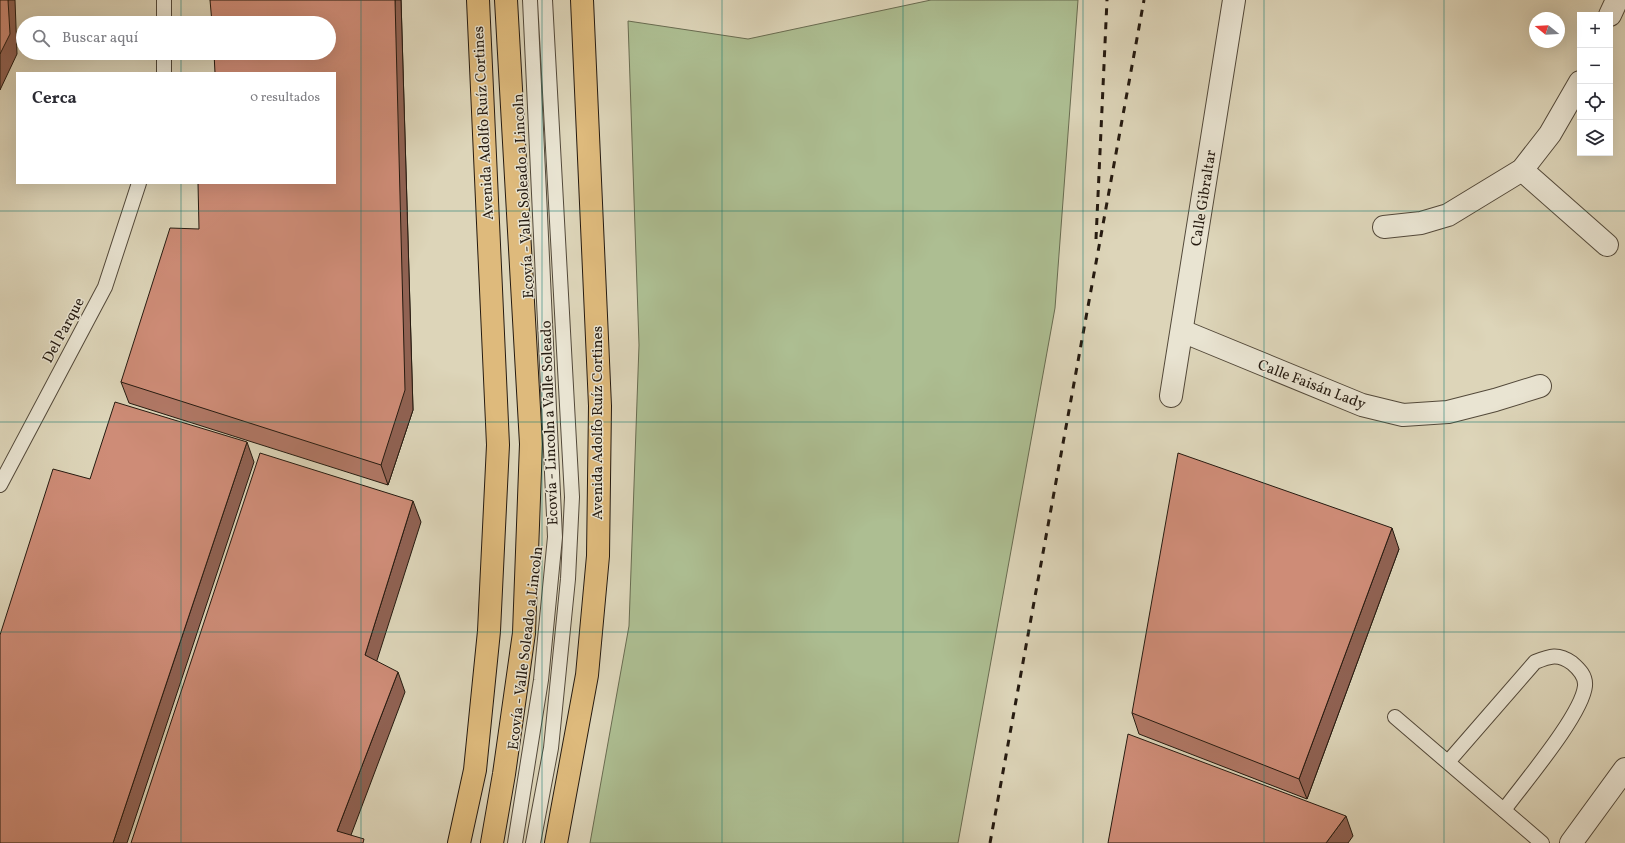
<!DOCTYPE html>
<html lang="es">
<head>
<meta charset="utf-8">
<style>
  :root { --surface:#fff; --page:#f2f2f3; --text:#2b2b33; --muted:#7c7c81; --line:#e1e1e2 }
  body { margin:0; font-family:Vollkorn,serif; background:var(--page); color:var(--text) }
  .controls { position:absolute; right:12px; top:12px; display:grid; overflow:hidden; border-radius:0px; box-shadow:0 4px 16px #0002 }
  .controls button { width:36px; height:36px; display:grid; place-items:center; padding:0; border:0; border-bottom:1px solid var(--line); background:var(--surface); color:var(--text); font:20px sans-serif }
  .compass { position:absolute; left:1529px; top:12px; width:36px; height:36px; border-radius:50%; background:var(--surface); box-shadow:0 4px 16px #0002; rotate:288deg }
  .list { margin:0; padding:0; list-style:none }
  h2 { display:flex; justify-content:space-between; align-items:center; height:52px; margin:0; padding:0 16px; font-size:17px }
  h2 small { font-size:13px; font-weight:400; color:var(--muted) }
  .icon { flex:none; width:22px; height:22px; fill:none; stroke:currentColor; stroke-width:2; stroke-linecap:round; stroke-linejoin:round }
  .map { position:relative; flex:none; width:1625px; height:843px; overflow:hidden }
  .search { position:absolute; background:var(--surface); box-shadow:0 4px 16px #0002; left:16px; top:16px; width:320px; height:44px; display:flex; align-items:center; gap:10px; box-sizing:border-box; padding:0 14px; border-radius:22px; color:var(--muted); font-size:15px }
  .panel { position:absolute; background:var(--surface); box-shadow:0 4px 16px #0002; left:16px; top:72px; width:320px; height:112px; border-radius:0px }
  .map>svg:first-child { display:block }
  .green { fill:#adbe92; stroke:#696c51 }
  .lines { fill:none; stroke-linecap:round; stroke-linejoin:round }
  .service-casing { stroke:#53493a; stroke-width:16 }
  .minor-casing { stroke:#53493a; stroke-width:24 }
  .primary-casing { stroke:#251a10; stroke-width:24 }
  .service { stroke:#e9e4d2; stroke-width:14 }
  .minor { stroke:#e9e4d2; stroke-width:22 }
  .primary { stroke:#deba7c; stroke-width:22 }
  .rail { stroke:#251a10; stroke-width:3; stroke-dasharray:7 7; stroke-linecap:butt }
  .wall { fill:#b17866; stroke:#251a10 }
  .shaded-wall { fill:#906253; stroke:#251a10 }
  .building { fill:#ce8c77; stroke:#251a10 }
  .grid { fill:none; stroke:#0f766e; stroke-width:1; stroke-opacity:0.55 }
  .labels { text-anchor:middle; stroke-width:3; stroke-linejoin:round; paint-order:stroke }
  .street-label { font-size:15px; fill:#251a10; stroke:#e9e4d2 }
</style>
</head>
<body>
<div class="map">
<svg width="1625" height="843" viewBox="0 0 1625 843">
  <rect width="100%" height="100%" fill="#ddd5b9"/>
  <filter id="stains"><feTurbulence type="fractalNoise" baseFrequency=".005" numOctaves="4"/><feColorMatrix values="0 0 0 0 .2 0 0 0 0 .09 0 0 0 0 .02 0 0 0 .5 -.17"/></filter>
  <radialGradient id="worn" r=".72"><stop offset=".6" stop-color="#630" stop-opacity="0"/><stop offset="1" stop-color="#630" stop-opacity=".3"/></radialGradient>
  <polygon class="green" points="931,0 1078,0 1055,308 958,843 590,843 629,626 639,345 628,21 748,39"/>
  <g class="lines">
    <defs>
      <g id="service">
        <polyline points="164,0 164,23"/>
        <polyline points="164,53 164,73"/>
        <polyline points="0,485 105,287 139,183"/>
        <polyline points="1395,717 1542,843"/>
        <path d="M1448,762L1535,662C1550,656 1558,653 1572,663C1579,669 1586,676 1585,686C1582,715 1523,784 1504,810"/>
        <polyline points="515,843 541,680 555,537 530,0"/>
        <polyline points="533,843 551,748 568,579 572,497 545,0"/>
      </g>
      <g id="minor">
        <polyline points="1610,15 1617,0"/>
        <polyline points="1522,170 1607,245"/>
        <polyline points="1384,227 1421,223 1448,215 1522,170 1550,134 1580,82"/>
        <polyline points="1182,331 1362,405 1403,415 1448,412 1495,400 1540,386"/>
        <polyline points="1171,396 1234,0"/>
        <polyline points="1571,843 1625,769"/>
      </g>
      <g id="primary">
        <polyline points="459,843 475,770 489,631 498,445 478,0"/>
        <polyline points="492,843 504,774 524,633 531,444 506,0"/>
        <polyline points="556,843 587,675 598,556 600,406 582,0"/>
      </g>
    </defs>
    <use href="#service" class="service-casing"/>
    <use href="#minor" class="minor-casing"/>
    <use href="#primary" class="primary-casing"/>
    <use href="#service" class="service"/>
    <use href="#minor" class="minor"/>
    <use href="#primary" class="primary"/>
    <g class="rail">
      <polyline points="1096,239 1107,0"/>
      <polyline points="990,843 1144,0"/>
    </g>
  </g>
  <g class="wall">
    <polygon points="210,0 401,0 413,410 388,485 129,403 121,382 199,229 335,183"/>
    <polygon points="1399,549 1307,799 1139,734 1132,713"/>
  </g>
  <g class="shaded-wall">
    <polygon points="8,0 15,0 17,54 0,90 0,54"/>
    <polygon points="395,0 401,0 413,410 388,485 381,465"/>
    <polygon points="247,442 254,462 127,843 113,843"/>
    <polygon points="413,501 421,522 372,676 365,655"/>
    <polygon points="1392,528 1399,549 1307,799 1299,779"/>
    <polygon points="398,672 405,692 348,843 337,831"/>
    <polygon points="1346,816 1353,836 1348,843 1326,843"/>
  </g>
  <g class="building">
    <polygon points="0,0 8,0 10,34 0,54"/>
    <polygon points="210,0 395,0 405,390 381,465 121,382 170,228 199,229 198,183 335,183 335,73 215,73 214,53 329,53 329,23 212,23"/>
    <polygon points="115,402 247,442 113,843 0,843 0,635 53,469 90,479"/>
    <polygon points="260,453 413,501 365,655 398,672 337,831 364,839 363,843 131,843"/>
    <polygon points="1178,453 1392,528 1299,779 1132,713"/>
    <polygon points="1128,734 1346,816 1326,843 1108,843"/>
  </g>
  <path class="grid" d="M181,0V23M361,0V843M542,0V843M722,0V843M903,0V843M1083,0V843M1264,0V843M1444,0V843M181,53V73M181,183V843M0,211H1625M0,422H1625M0,632H1625"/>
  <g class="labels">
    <g class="street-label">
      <text transform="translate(483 123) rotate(-93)" y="5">Avenida Adolfo Ruíz Cortines</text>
      <text transform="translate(523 196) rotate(-93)" y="5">Ecovía - Valle Soleado a Lincoln</text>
      <text transform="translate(1203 198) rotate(-81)" y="5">Calle Gibraltar</text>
      <text transform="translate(63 330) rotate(-62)" y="5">Del Parque</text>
      <text transform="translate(1312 384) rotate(21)" y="5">Calle Faisán Lady</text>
      <text transform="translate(549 423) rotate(-92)" y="5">Ecovía - Lincoln a Valle Soleado</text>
      <text transform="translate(597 423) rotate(-90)" y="5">Avenida Adolfo Ruíz Cortines</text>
      <text transform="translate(525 648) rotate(-83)" y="5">Ecovía - Valle Soleado a Lincoln</text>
    </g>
  </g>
  <rect width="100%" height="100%" filter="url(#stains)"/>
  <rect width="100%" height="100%" fill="url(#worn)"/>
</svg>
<div class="controls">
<button>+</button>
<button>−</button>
<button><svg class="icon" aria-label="locate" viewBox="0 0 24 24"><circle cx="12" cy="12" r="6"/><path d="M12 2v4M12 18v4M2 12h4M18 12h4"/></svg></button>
<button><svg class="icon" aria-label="layers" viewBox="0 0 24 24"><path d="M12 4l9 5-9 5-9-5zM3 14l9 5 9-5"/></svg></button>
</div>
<svg class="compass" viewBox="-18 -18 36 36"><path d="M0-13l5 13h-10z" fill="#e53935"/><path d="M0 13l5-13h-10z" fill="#7c7c81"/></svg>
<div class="search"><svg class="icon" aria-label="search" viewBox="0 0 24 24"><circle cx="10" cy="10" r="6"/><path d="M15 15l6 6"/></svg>Buscar aquí</div>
<section class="panel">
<h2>Cerca<small>0 resultados</small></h2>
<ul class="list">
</ul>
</section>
</div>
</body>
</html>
